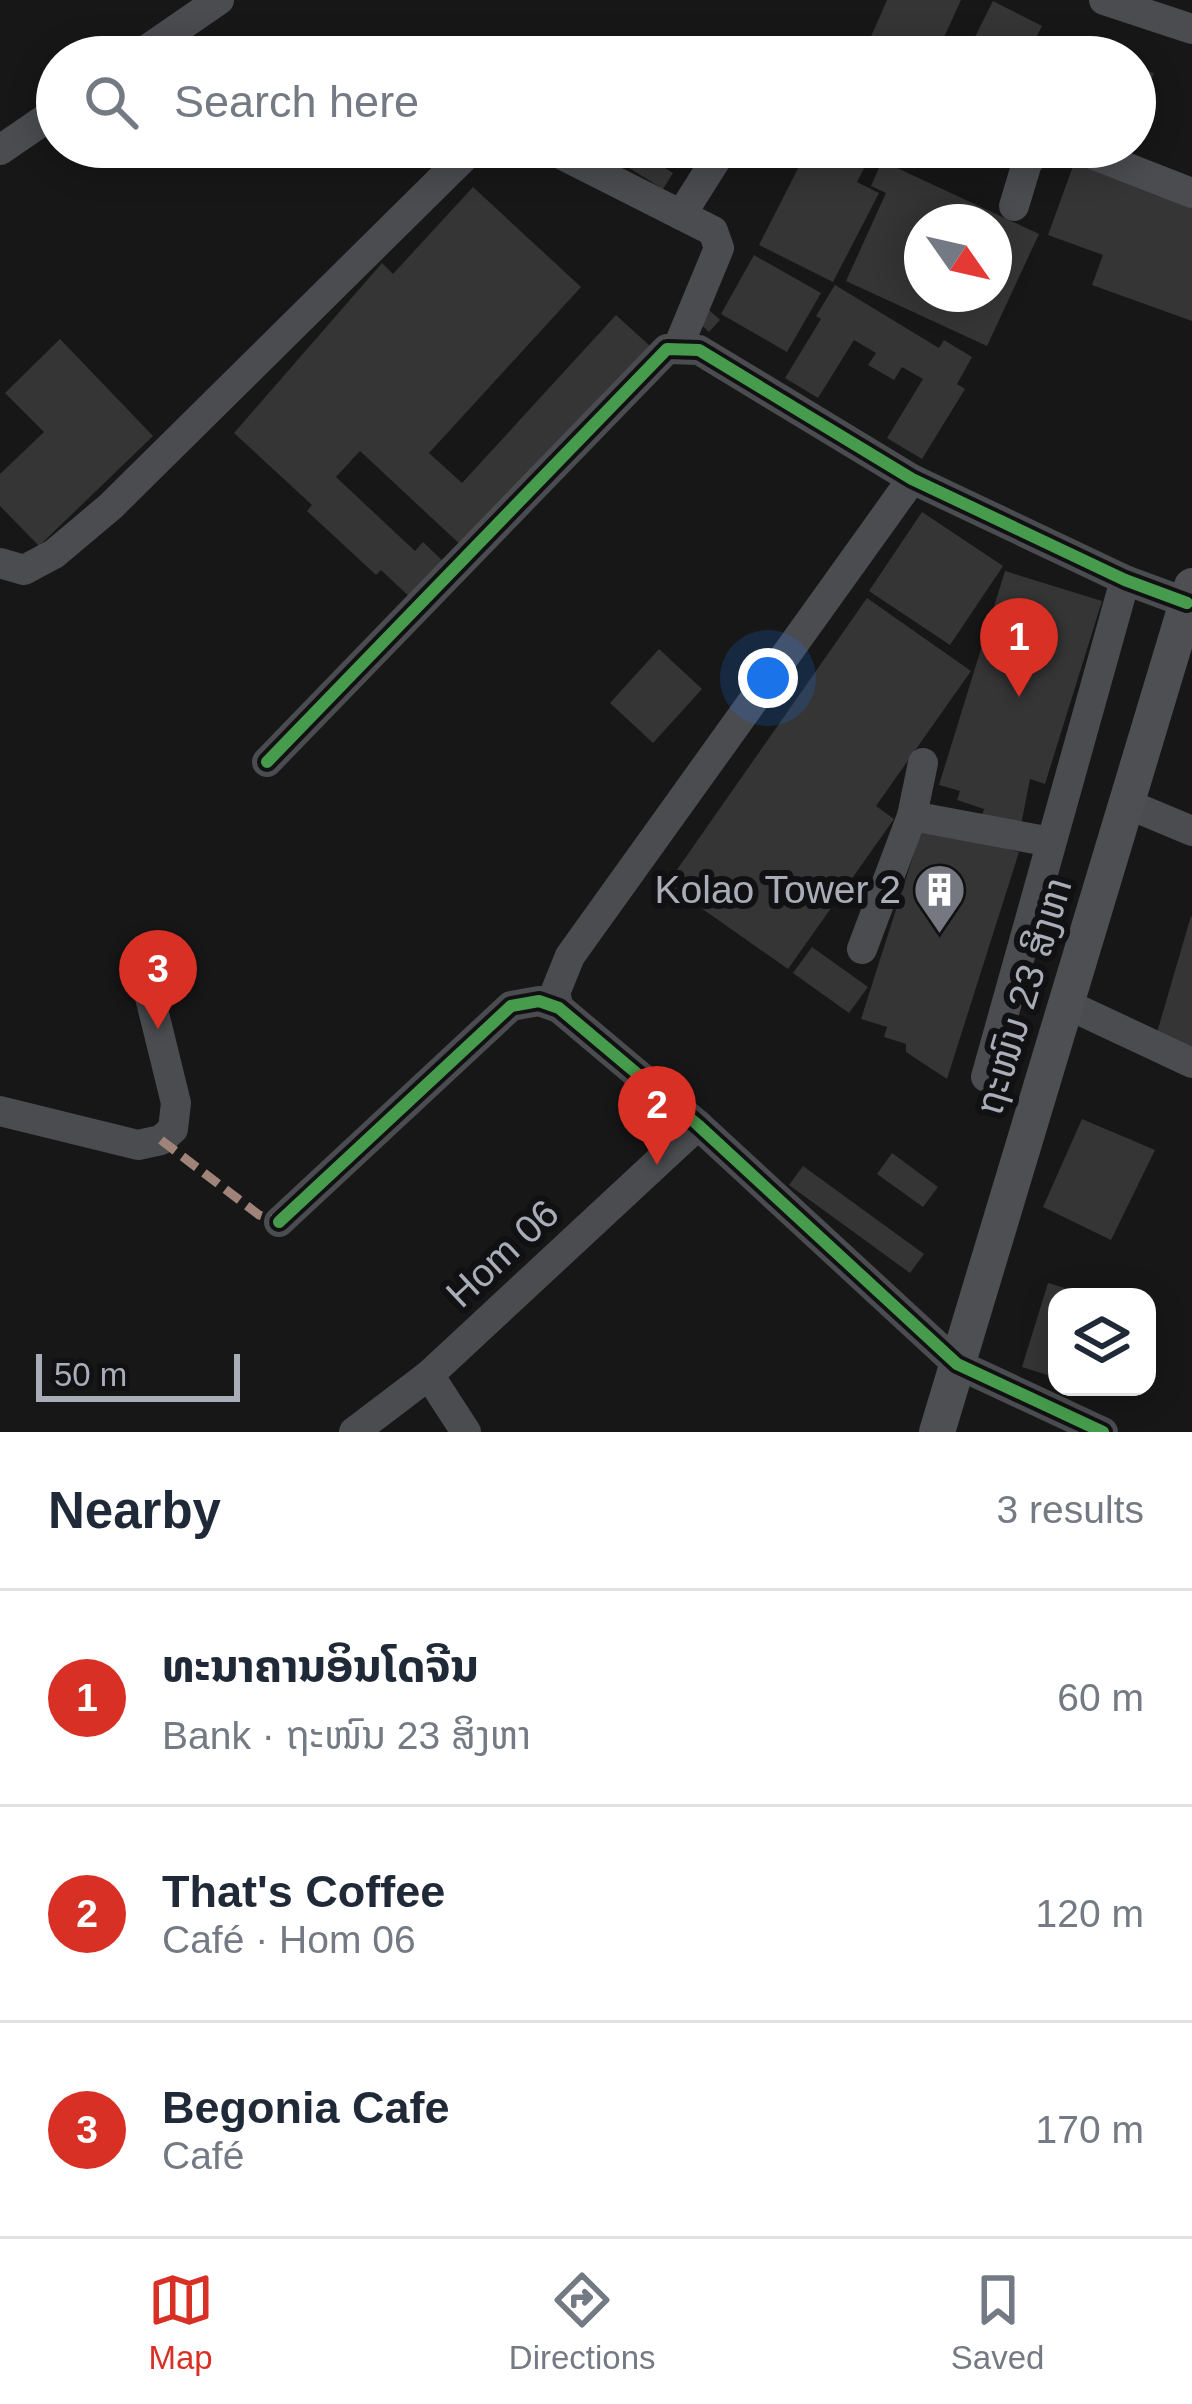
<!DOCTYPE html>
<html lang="en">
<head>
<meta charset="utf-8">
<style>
  :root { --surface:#fff; --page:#f6f6f7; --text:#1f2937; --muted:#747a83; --line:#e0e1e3; --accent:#d93025 }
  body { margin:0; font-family:Arial,"Noto Sans Lao",sans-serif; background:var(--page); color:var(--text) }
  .controls { position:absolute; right:36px; bottom:36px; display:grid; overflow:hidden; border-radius:24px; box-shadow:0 6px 30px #0003 }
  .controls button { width:108px; height:108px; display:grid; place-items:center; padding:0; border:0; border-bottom:3px solid var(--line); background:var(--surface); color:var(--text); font:60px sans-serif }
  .compass { position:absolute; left:904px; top:204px; width:108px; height:108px; border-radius:50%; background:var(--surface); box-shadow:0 6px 30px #0003; rotate:124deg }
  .scale { position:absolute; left:36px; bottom:30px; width:204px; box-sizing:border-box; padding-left:12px; border:6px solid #a8adb8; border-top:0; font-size:33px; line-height:42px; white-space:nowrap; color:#a8adb8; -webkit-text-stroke:9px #111113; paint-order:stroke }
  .you { position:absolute; left:768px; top:678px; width:42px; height:42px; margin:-30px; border:9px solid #fff; border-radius:50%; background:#1a73e8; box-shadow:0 0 0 18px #1a73e833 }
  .badge { display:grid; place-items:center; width:78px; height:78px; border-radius:50%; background:var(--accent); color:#fff; font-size:39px; font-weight:700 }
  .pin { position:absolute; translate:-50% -99px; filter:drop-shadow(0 3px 6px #0008) }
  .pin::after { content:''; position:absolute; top:63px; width:42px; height:36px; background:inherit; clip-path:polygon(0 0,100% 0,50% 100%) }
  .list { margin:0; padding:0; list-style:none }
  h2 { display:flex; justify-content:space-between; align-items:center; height:156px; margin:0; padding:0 48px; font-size:51px }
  h2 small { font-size:39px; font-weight:400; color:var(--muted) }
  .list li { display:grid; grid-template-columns:78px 1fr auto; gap:36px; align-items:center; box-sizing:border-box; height:216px; padding:0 48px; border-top:3px solid var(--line) }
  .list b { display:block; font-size:45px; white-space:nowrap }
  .list p { margin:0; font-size:39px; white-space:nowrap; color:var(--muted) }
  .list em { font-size:39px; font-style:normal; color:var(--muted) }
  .icon { flex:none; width:66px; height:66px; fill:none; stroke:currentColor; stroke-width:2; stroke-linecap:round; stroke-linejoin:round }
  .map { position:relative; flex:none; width:1192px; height:1432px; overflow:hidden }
  .search { position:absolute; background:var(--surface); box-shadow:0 6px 30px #0003; left:36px; right:36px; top:36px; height:132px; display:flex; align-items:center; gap:30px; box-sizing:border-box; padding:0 42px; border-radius:66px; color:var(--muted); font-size:45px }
  .sheet { height:804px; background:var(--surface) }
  nav { display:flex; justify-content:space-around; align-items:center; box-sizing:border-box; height:168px; border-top:3px solid var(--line); background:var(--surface); font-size:33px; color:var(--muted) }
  nav a { display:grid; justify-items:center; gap:6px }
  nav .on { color:var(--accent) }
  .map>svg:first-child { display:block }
  .building { fill:#353536; fill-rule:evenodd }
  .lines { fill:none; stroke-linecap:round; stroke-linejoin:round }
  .minor { stroke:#4b4c50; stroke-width:30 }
  .major { stroke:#4d4f52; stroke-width:36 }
  .quiet { stroke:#a18479; stroke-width:9; stroke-dasharray:18 9; stroke-linecap:butt }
  .cycleway-casing { stroke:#111113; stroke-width:20 }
  .cycleway { stroke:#469c4c; stroke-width:12 }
  .labels { text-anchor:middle; stroke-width:12; stroke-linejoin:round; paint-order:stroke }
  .poi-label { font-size:39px; fill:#a8adb8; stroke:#111113; text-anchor:end }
  .street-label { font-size:39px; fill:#a8adb8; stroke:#111113 }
</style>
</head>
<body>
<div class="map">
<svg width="1192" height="1432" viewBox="0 0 1192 1432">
  <rect width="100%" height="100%" fill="#171717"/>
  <g class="building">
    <polygon points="887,0 961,0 935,57 862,57"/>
    <polygon points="993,1 1042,26 1026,57 965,57"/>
    <polygon points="1135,67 1154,73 1136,124 1135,124"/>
    <polygon points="595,147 631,147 673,173 663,189"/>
    <polygon points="666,147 691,147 684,158"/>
    <polygon points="809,147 855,147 871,155 857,182 879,193 833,282 759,245"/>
    <polygon points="1076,158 1192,200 1192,321 1092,285 1103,255 1048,235"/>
    <path d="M882,161L1039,234L987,346L846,281L886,193L871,186ZM922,222H994V294H922Z"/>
    <polygon points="473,187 581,287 429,453 462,483 616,315 650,346 464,548 360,451 336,477 415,551 423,542 447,565 414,601 381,570 376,575 307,511 312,505 234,433 382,263 393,274"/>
    <polygon points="754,255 821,293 787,352 721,314"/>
    <polygon points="835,285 939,348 944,340 972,357 957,384 965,389 922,459 887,438 923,379 902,367 894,380 868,365 876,353 854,340 818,398 785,378 821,319 816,316"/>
    <polygon points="708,309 720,320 709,332 697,321"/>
    <polygon points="60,339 153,436 39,546 0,506 0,474 44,432 5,393"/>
    <polygon points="922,512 1003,566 950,645 869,591"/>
    <polygon points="1005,571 1102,601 1045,784 1030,779 1020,830 981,819 984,809 957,800 960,791 939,785"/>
    <polygon points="867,598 971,671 876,806 894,819 788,969 667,884"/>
    <polygon points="659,649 702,689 653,743 610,703"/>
    <polygon points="924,822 1019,852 947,1079 906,1052 906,1044 884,1037 887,1027 861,1019"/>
    <polygon points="1191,916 1192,917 1192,1048 1156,1036"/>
    <polygon points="812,947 868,987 849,1013 793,973"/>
    <polygon points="1082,1119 1155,1150 1111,1240 1043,1207"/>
    <polygon points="892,1153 938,1187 923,1207 877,1174"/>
    <polygon points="803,1166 924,1254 910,1273 789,1185"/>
    <polygon points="1048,1283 1091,1296 1057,1297 1057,1378 1022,1367"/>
  </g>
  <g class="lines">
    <g class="minor">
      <polyline points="1104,0 1192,29"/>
      <polyline points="136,57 219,0"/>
      <polyline points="606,57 608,57"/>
      <polyline points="547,147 713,231 719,248 678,347"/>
      <polyline points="1074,147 1192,193"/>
      <polyline points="0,150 57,111"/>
      <polyline points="1014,206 1027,163 1040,147"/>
      <polyline points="681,215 724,147"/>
      <polyline points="0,563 24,570 54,554 111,506 474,147"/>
      <polyline points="267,762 667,349 699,350 912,479 1125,580 1187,603"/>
      <polyline points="923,763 912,816 1051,842"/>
      <polyline points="1125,803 1192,831"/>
      <polyline points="862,949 912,816"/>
      <polyline points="1064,1003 1192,1063"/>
      <polyline points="559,1008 555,993 570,956 912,479"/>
      <polyline points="986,1077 1125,580"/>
      <polyline points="0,1111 138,1145 161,1140 173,1129 176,1103 148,989"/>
      <polyline points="279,1222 511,1006 539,1001 559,1008 698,1125 957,1364 1103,1432"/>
      <polyline points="429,1375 466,1432"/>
      <polyline points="354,1432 429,1375 698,1125"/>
    </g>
    <polyline class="major" points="937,1432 1192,586"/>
    <polyline class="quiet" points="161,1140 259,1215 279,1222"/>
    <defs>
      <g id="cycleway">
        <polyline points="267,762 667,349 699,350 912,479 1125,580 1187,603"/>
        <polyline points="279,1222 511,1006 539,1001 559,1008 698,1125 957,1364 1103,1432"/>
      </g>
    </defs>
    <use href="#cycleway" class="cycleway-casing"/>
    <use href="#cycleway" class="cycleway"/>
  </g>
  <defs>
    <symbol id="building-pin" viewBox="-11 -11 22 30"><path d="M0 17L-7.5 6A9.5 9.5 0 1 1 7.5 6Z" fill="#757880" stroke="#111113"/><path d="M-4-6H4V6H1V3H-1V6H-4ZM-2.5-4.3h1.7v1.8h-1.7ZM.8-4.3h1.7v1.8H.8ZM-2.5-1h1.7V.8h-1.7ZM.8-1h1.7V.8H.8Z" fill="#fff"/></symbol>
  </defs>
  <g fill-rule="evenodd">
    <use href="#building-pin" x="910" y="860" width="59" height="81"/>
  </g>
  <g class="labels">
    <g class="poi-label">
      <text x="901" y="903">Kolao Tower 2</text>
    </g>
    <g class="street-label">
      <text transform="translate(1023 996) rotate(-73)" y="14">ຖະໜົນ 23 ສິງຫາ</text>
      <text transform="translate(502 1253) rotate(-43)" y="14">Hom 06</text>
    </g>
  </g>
</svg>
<div class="controls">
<button><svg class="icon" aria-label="layers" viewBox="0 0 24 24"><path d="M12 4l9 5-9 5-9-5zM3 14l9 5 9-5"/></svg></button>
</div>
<svg class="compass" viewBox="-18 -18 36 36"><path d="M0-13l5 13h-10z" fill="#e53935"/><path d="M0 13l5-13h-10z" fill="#747a83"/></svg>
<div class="scale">50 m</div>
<div class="you"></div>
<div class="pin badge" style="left:1019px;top:697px">1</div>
<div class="pin badge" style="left:657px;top:1165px">2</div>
<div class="pin badge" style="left:158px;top:1029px">3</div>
<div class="search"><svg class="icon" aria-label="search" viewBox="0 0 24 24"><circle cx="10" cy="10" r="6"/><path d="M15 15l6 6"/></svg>Search here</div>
</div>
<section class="sheet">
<h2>Nearby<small>3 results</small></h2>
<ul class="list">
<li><span class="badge">1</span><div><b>ທະນາຄານອິນໂດຈີນ</b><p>Bank · ຖະໜົນ 23 ສິງຫາ</p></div><em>60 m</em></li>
<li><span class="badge">2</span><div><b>That's Coffee</b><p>Café · Hom 06</p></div><em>120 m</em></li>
<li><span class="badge">3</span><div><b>Begonia Cafe</b><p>Café</p></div><em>170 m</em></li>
</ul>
</section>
<nav>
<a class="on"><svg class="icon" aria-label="map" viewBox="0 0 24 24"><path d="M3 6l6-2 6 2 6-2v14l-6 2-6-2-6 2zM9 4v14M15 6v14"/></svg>Map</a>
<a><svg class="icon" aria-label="directions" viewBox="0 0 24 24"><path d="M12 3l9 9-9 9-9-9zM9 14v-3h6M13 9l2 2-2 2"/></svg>Directions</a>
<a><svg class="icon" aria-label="saved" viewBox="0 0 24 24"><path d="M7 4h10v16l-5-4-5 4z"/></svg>Saved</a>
</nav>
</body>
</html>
